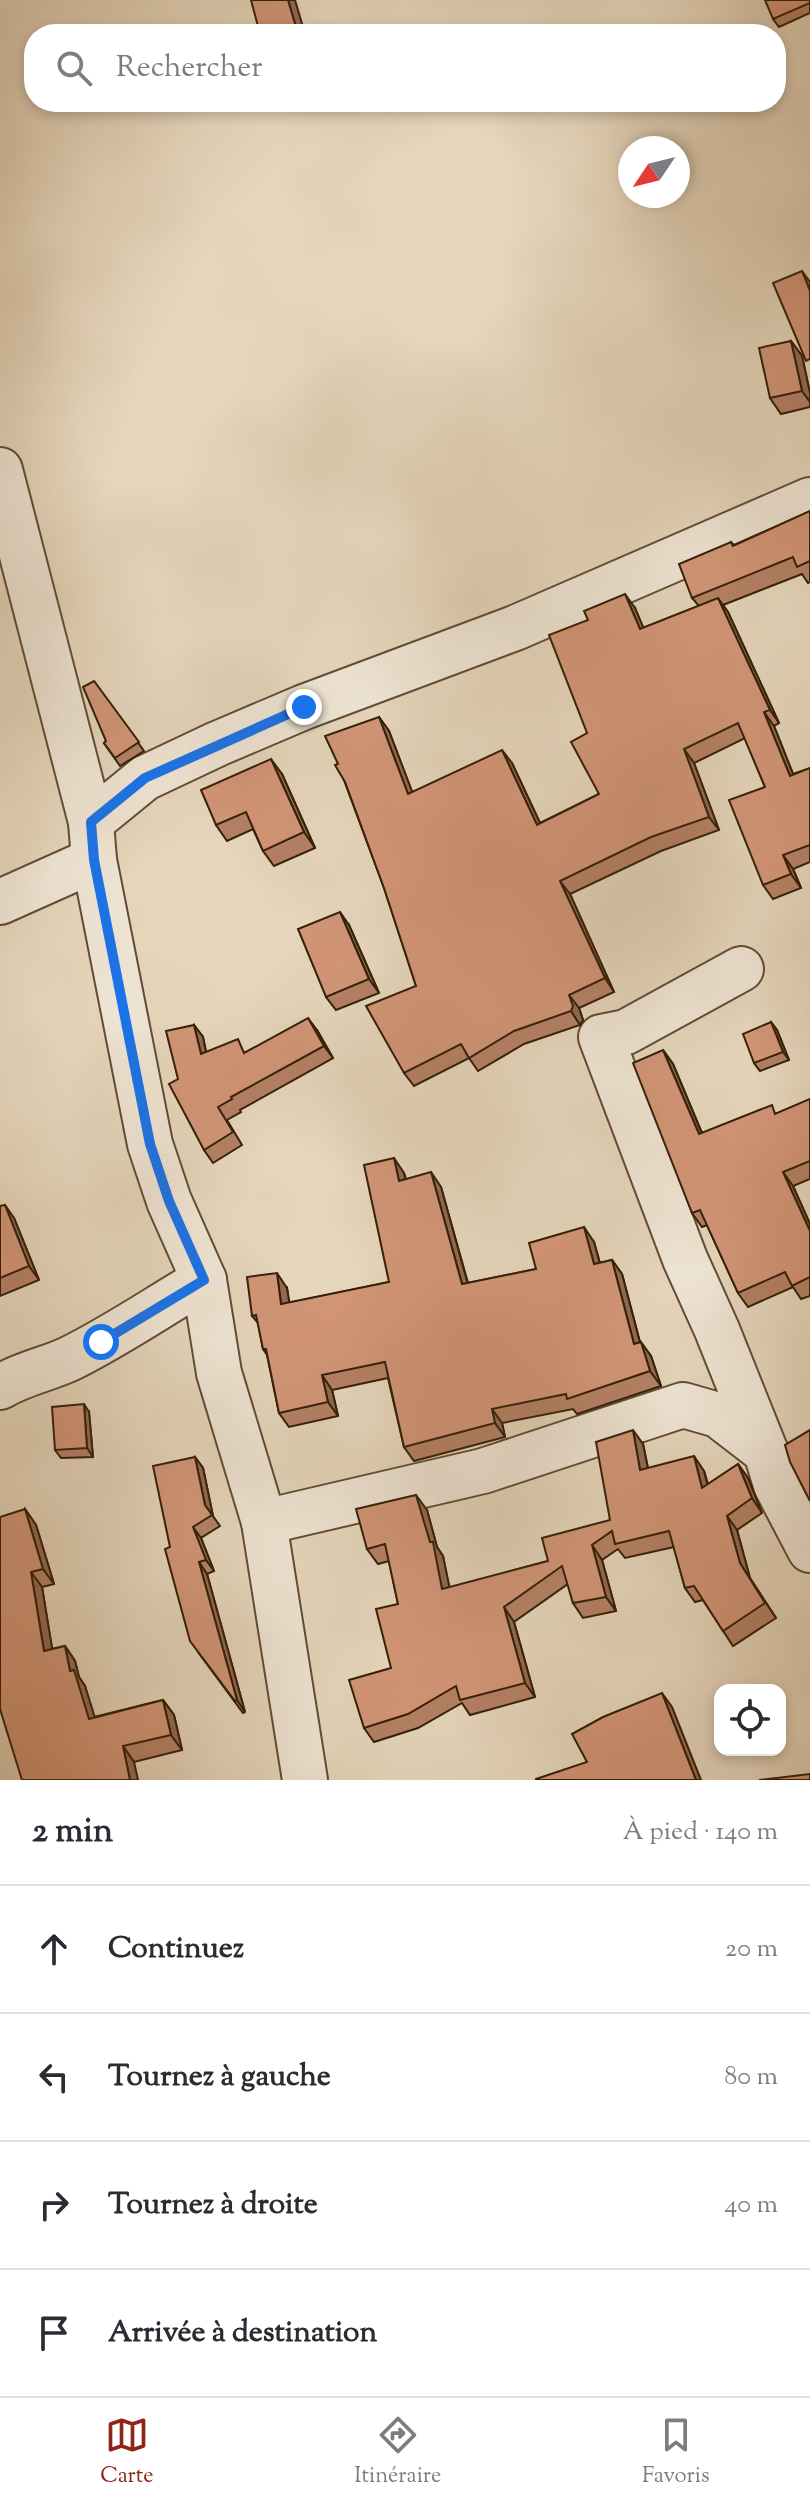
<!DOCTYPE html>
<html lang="fr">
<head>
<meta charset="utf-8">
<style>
  :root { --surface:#fff; --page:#f2f2f3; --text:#2b2b33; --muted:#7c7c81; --line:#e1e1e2; --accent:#8f2418 }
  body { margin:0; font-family:"Sorts Mill Goudy",serif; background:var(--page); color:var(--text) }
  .controls { position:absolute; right:24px; bottom:24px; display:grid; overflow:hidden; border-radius:16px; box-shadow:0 4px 12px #0003 }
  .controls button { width:72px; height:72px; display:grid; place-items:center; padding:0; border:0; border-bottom:2px solid var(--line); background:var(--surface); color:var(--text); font:40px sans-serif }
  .compass { position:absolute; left:618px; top:136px; width:72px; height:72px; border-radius:50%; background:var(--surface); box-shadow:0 4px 12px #0003; rotate:235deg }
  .stop { position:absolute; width:24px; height:24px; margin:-18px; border:6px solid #1a73e8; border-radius:50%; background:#fff }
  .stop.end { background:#1a73e8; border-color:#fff; box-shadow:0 2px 8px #0008 }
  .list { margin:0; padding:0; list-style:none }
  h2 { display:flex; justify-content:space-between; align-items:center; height:104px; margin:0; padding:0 32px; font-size:34px }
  h2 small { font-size:26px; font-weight:400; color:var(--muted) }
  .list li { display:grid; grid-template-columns:52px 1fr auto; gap:24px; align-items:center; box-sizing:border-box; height:128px; padding:0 32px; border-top:2px solid var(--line) }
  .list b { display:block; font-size:30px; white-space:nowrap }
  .list em { font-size:26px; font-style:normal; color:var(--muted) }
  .icon { flex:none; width:44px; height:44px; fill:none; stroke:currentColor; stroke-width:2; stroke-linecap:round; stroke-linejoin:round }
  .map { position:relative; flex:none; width:810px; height:1780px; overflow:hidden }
  .search { position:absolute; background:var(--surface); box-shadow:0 4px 12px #0003; left:24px; right:24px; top:24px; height:88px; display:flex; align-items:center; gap:20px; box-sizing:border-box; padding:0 28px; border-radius:32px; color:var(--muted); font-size:30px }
  .sheet { height:616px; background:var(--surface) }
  nav { display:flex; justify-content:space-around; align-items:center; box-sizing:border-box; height:112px; border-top:2px solid var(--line); background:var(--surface); font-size:22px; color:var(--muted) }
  nav a { display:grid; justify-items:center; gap:4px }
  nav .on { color:var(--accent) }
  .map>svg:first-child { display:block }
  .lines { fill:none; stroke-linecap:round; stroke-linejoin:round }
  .minor-casing { stroke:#604c35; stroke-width:48 }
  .minor { stroke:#eee4d3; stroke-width:44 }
  .wall { fill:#b48065; stroke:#341f08; stroke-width:2 }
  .shaded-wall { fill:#926853; stroke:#341f08; stroke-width:2 }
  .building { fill:#d19576; stroke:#341f08; stroke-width:2 }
  .route { stroke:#1a73e8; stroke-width:10 }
</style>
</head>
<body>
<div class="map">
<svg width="810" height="1780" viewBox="0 0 810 1780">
  <rect width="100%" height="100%" fill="#e5d5bb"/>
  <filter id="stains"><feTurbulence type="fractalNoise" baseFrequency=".0025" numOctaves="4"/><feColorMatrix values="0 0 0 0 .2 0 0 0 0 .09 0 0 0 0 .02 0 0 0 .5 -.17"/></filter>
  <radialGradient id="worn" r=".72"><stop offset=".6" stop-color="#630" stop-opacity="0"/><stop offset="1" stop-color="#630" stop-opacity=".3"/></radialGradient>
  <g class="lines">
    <defs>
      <g id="minor">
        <polyline points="0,470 91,822 94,860 150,1144 169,1201 204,1280 219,1373 264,1522 305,1780"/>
        <polyline points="91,822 145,778 217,744 304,707 515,628 810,500"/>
        <polyline points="0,902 94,860"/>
        <polyline points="741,969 626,1032 601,1037 685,1259 717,1330 765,1450"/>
        <path d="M0,1387C24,1373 45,1370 69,1359C116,1336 159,1306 204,1280"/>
        <polyline points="264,1522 483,1471 683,1405 718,1415 766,1452 776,1485 810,1550"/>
      </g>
    </defs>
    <use href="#minor" class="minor-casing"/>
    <use href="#minor" class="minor"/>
  </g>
  <g class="wall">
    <polygon points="810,0 810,13 779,27 773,19"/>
    <polygon points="791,341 802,356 810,393 810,407 781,414 770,398"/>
    <polygon points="810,511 810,582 808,583 802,574 723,605 728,612 779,723 774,726 793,774 810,768 810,862 793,869 801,888 773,899 763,885 765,787 745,738 694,763 719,830 661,851 570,894 614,992 579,1008 583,1020 580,1025 524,1044 478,1071 469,1058 414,1086 404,1073 416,986 384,888 338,764 379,717 389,731 412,792 512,763 540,823 599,794 587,733 635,608 643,628 699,606 692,598 731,542 734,545"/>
    <polygon points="94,681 144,751 120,766 104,743 106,741"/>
    <polygon points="282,774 315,848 274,866 263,851 253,829 227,841 216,825"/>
    <polygon points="349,925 379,993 336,1010 326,997"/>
    <polygon points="771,1022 777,1030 789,1060 760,1071 754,1063"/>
    <polygon points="194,1025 203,1037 206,1052 247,1052 317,1030 333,1058 240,1110 241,1112 227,1120 242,1145 213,1163 204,1150 178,1079"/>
    <polygon points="663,1050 673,1064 702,1133 778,1113 810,1099 810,1179 793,1186 810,1224 810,1296 801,1299 793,1287 748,1307 738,1293 707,1225 702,1227 692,1213"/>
    <polygon points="404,1173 406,1179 441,1187 468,1283 536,1269 594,1242 600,1263 612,1260 622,1274 640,1342 651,1356 661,1386 577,1414 573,1409 502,1423 505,1437 414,1461 404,1447 388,1378 332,1390 338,1416 289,1427 279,1413 267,1355 263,1349 258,1323 252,1316 287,1288 289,1303 389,1282"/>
    <polygon points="0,1206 14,1218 39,1280 0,1296"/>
    <polygon points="89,1412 93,1457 61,1458 55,1450"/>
    <polygon points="643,1444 648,1468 704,1471 708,1484 738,1464 748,1478 762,1513 737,1530 750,1578 776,1618 733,1646 703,1600 695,1602 685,1588 674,1547 625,1558 618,1549 602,1560 616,1611 583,1618 573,1603 568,1584 514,1622 535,1697 470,1715 462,1703 418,1728 374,1742 364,1728 391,1668 398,1604 389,1561 378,1564 367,1549 427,1510 437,1547 443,1556 449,1588 548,1561 610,1520"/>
    <polygon points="195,1457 203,1468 213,1516 220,1526 201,1538 214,1571 207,1574 245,1712 243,1713 198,1652 170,1547"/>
    <polygon points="25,1509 36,1525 54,1584 42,1587 52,1649 65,1646 75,1661 79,1677 85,1686 94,1717 163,1700 174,1715 182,1750 134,1762 0,1709"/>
  </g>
  <g class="shaded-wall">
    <polygon points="288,0 295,0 305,34 298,34"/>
    <polygon points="802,271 810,282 810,291"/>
    <polygon points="791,341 802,356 810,393 810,402 802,391"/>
    <polygon points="625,594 635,608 650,643 640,629"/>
    <polygon points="718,598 728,612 779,723 770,710"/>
    <polygon points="764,712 774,726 799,789 790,776"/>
    <polygon points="379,717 389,731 418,807 408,794"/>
    <polygon points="684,749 694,763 719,830 709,817"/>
    <polygon points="502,750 512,763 547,838 537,825"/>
    <polygon points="271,759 282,774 315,848 304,832"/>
    <polygon points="783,855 793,869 801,888 791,874"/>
    <polygon points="560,881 570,894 614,992 605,978"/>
    <polygon points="340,912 349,925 379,993 369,979"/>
    <polygon points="569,995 579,1008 583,1020 580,1025 571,1011"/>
    <polygon points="308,1018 317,1030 333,1058 324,1046"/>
    <polygon points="771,1022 777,1030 789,1060 783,1052"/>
    <polygon points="194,1025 203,1037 209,1067 201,1054"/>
    <polygon points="663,1050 673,1064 708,1148 699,1134"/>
    <polygon points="394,1158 404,1173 409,1196 399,1181"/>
    <polygon points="431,1172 441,1187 472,1299 462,1284"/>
    <polygon points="783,1172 793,1186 810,1224 810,1231"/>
    <polygon points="5,1205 14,1218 39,1280 29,1266"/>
    <polygon points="584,1227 594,1242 604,1279 594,1264"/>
    <polygon points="612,1260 622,1274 644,1358 634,1344"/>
    <polygon points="277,1273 287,1288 292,1319 281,1304"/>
    <polygon points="641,1342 651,1356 661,1386 650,1371"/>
    <polygon points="322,1375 332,1390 338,1416 328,1402"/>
    <polygon points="84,1404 89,1412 93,1457 87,1448"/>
    <polygon points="492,1409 502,1423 505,1437 495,1423"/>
    <polygon points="633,1430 643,1444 651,1484 640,1470"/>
    <polygon points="694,1456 704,1471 712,1503 702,1488"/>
    <polygon points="195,1457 203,1468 213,1516 205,1505"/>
    <polygon points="738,1464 748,1478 762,1513 752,1498"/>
    <polygon points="416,1495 427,1510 437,1547 443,1556 453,1604 442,1589"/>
    <polygon points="25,1509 36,1525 54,1584 43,1569"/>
    <polygon points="727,1516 737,1530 750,1578 776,1618 740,1563"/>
    <polygon points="193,1527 201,1538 214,1571 206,1560"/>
    <polygon points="592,1545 602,1560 616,1611 606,1597"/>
    <polygon points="199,1562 207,1574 245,1712 237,1700"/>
    <polygon points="31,1572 42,1587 55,1666 44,1651"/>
    <polygon points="504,1607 514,1622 535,1697 525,1683"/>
    <polygon points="65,1646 75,1661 79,1677 85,1686 100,1734 89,1719 70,1671"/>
    <polygon points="662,1693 672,1707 701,1780 696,1780"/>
    <polygon points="163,1700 174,1715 182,1750 171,1735"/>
    <polygon points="123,1746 134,1762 138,1780 130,1780"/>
  </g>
  <g class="building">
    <polygon points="251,0 288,0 298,34 260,34"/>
    <polygon points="765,0 810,0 810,3 773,19"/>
    <polygon points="802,271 810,291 810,359 806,361 773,283"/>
    <polygon points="791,341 802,391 770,398 759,348"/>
    <polygon points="810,511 810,561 797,567 793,557 692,598 679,564 731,542 733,546"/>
    <polygon points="625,594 640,629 718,598 770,710 764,712 790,776 810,768 810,845 783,855 791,874 763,885 729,800 765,787 738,723 684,749 709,817 651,837 560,881 605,978 569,995 573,1006 571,1011 514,1031 469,1058 461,1044 404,1073 366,1006 416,986 384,888 345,782 335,765 338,764 325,736 379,717 408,794 502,750 537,825 599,794 571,742 587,733 549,635 588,620 584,611"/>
    <polygon points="94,681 139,742 115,758 104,743 106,741 83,687"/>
    <polygon points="271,759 304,832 263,851 246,812 216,825 201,790"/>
    <polygon points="340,912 369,979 326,997 298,929"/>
    <polygon points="308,1018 324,1046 231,1097 232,1099 218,1107 233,1132 204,1150 169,1084 178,1079 166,1031 194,1025 201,1054 238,1039 244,1053"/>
    <polygon points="771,1022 783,1052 754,1063 743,1034"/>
    <polygon points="663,1050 699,1134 772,1105 775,1114 810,1099 810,1161 783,1172 810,1231 810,1277 792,1286 785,1272 738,1293 700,1210 692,1213 633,1063"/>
    <polygon points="394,1158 399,1181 431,1172 462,1284 536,1269 529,1243 584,1227 594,1264 612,1260 634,1344 641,1342 650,1371 567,1399 566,1394 492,1409 495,1423 404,1447 385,1362 322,1375 328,1402 279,1413 266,1349 263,1349 256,1315 252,1316 247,1277 277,1273 281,1304 389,1282 364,1165"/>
    <polygon points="5,1205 29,1266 0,1278 0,1206"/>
    <polygon points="84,1404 87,1448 55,1450 52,1407"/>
    <polygon points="633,1430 640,1470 694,1456 702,1488 738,1464 752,1498 727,1516 740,1563 765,1603 723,1631 694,1586 685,1588 669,1531 615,1544 612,1531 592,1545 606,1597 573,1603 562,1566 504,1607 525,1683 460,1700 456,1686 408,1714 364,1728 349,1680 391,1668 376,1609 398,1604 385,1544 367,1549 356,1509 416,1495 430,1542 433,1542 442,1589 548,1561 542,1538 610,1520 596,1442"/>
    <polygon points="810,1430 810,1501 790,1462 785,1445"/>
    <polygon points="195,1457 205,1505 212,1515 193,1527 206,1560 199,1562 237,1700 235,1701 190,1641 165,1549 170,1547 153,1466"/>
    <polygon points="25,1509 43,1569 31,1572 44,1651 65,1646 70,1671 74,1670 89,1719 163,1700 171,1735 123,1746 130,1780 22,1780 0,1709 0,1517"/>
    <polygon points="662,1693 696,1780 536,1780 536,1779 587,1762 572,1734 603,1717"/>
    <polygon points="810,1774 810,1780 759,1780"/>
  </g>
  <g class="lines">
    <polyline class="route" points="101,1342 204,1280 169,1201 150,1144 94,860 91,822 145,778 304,707"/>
  </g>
  <rect width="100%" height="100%" filter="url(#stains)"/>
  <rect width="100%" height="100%" fill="url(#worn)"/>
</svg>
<div class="controls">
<button><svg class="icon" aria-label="locate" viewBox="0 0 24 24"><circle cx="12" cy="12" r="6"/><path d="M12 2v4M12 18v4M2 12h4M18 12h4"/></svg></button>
</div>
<svg class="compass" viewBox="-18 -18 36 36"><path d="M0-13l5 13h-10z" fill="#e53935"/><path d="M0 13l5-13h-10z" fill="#7c7c81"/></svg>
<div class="stop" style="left:101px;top:1342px"></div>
<div class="stop end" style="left:304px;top:707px"></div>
<div class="search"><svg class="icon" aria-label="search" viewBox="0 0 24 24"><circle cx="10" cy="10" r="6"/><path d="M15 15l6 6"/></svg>Rechercher</div>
</div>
<section class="sheet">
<h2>2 min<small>À pied · 140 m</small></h2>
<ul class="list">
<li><svg class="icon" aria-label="ahead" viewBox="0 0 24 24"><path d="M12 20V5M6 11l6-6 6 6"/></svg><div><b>Continuez</b></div><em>20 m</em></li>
<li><svg class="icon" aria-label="left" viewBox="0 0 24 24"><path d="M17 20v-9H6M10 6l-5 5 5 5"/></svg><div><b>Tournez à gauche</b></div><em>80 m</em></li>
<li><svg class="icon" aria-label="right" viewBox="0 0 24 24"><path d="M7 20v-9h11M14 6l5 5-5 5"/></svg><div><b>Tournez à droite</b></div><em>40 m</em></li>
<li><svg class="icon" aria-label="arrive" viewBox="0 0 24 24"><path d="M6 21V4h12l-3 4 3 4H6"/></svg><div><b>Arrivée à destination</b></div></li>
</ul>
</section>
<nav>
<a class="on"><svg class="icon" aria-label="map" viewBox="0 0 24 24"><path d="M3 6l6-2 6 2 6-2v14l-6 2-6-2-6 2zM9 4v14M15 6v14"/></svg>Carte</a>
<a><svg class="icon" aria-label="directions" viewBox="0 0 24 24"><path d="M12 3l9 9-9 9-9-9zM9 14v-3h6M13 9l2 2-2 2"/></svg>Itinéraire</a>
<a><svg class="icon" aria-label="saved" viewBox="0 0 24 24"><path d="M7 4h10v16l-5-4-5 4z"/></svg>Favoris</a>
</nav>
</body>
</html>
